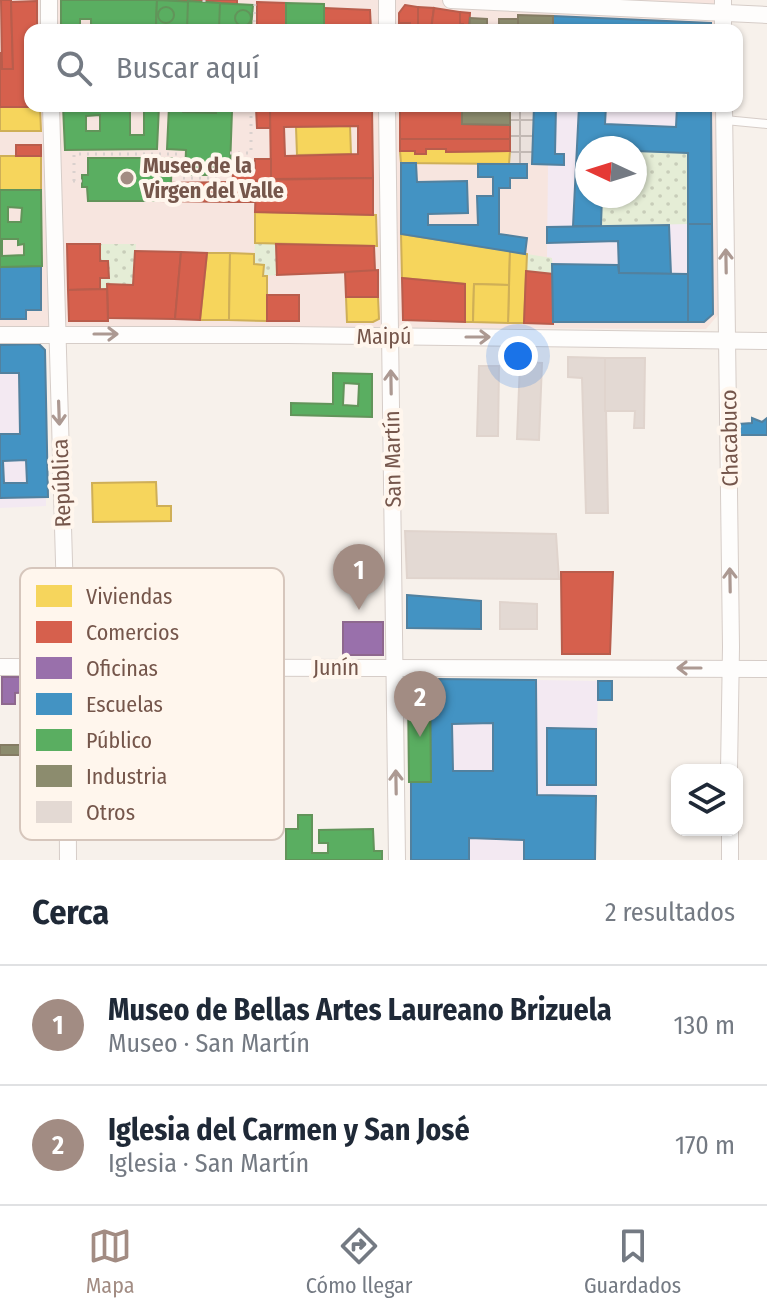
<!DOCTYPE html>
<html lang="es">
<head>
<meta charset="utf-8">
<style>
  :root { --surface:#fff; --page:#f2f2f3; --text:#1f2937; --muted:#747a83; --line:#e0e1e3; --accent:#a28c83 }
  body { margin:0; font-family:"Fira Sans Condensed",sans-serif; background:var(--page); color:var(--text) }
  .controls { position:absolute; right:24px; bottom:24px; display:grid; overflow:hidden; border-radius:16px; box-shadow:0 2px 6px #0004 }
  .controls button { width:72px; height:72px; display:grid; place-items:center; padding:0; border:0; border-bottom:2px solid var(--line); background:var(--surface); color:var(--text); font:40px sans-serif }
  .compass { position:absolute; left:575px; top:136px; width:72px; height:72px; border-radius:50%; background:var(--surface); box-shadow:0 2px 6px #0004; rotate:274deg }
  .you { position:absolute; left:518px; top:356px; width:28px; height:28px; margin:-20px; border:6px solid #fff; border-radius:50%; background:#1a73e8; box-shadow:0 0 0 12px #1a73e833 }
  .badge { display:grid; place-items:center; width:52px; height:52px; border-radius:50%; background:var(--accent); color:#fff; font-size:26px; font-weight:700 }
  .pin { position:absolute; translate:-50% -66px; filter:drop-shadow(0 2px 4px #0008) }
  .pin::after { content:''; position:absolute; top:42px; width:28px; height:24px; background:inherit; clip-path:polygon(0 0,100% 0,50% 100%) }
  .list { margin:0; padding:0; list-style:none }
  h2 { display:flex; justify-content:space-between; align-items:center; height:104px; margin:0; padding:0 32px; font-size:34px }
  h2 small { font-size:26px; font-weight:400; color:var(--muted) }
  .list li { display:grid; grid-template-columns:52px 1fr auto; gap:24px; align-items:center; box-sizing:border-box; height:120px; padding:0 32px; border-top:2px solid var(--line) }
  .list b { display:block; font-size:30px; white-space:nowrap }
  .list p { margin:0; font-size:26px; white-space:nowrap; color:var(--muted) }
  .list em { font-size:26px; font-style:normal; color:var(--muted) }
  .icon { flex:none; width:44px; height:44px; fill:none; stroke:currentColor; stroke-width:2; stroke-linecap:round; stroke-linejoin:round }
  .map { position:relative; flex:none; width:767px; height:860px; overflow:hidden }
  .search { position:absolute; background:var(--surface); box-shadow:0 2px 6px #0004; left:24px; right:24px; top:24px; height:88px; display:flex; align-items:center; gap:20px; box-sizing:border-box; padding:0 28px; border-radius:16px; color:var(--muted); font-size:30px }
  .sheet { height:344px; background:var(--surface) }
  nav { display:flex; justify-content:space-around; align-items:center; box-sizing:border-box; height:112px; border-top:2px solid var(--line); background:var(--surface); font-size:22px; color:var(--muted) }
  nav a { display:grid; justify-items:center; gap:4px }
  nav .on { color:var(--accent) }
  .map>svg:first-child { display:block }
  .commercial { fill:#f7e5df; fill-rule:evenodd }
  .industrial { fill:url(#industrial-grid) }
  .education { fill:#f3e9f2; fill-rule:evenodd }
  .grass { fill:url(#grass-dots) }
  .homes { fill:#f6d55c; stroke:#cfaf57; stroke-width:2 }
  .shops { fill:#d6604d; stroke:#b95d4c; stroke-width:2; fill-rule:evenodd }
  .offices { fill:#9970ab; stroke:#8e688e; stroke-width:2 }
  .schools { fill:#4393c3; stroke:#52819f; stroke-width:2; fill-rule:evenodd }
  .public { fill:#5aae61; stroke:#62945a; stroke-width:2; fill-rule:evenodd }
  .industry { fill:#8c8c6e; stroke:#857c64; stroke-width:2 }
  .building { fill:#e3d9d3; stroke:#e0d4cd; stroke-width:2 }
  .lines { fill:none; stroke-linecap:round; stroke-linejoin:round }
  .service-casing { stroke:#d6cdc8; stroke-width:10 }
  .minor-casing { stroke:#d6cdc8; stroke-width:18 }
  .path { stroke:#dad1ce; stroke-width:3; stroke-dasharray:2 6; stroke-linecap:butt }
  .service { stroke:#fefdfc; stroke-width:8 }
  .minor { stroke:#fefdfc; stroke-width:16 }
  .oneway { stroke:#ac9992 }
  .poi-dot { fill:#a28c83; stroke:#fff6ed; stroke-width:3 }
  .labels { text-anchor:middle; stroke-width:8; stroke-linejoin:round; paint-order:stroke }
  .poi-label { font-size:22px; font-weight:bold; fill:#75564b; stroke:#fff6ed; text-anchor:start }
  .street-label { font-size:22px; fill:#75564b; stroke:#fff6ed }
  .key { fill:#fff6ed; stroke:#d6c6bc; stroke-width:2 }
  .key-label { font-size:22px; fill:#75564b }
</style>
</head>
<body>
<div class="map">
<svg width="767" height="860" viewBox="0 0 767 860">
  <defs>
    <pattern id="industrial-grid" width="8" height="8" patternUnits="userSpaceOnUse" patternTransform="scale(2)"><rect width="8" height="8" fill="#eae1dc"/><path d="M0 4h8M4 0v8" fill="none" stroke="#c2b9b4"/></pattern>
    <pattern id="grass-dots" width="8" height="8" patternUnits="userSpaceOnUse" patternTransform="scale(2)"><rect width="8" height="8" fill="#e5edd6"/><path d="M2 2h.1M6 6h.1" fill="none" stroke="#c8cdb9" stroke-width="1.8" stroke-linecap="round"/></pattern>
  </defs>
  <rect width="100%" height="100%" fill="#f7f1eb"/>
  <path class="commercial" d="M0,0H715L716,30H30V106H716L718,315L706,329L0,326ZM587,148H635V196H587Z"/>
  <polygon class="industrial" points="510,106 534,106 532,164 509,164"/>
  <g class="education">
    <path d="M534,106H711L713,314L704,322H553L552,258L547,257L548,165L532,164ZM587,148H635V196H587Z"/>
    <polygon points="39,344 45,350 48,497 46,497 46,506 0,508 0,345"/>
    <polygon points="411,678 598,681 595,860 411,860 408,683"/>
  </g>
  <g class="grass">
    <polygon points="635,151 688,153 688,224 601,226 602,196 635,196"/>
    <polygon points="255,243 276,244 277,275 263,276 263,265 254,264"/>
    <polygon points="100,244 136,244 133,285 107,284 107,289 100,289 100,278 109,278 108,261 100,261"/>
    <polygon points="527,254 552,258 553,274 526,271"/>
  </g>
  <g class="homes">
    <polygon points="0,107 40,107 41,131 0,131"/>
    <polygon points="350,126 351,154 297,155 296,127"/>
    <polygon points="426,149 446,149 446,152 510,151 509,164 401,163 400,151 415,151 415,154 426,154"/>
    <rect x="0" y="156" width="41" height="34"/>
    <polygon points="255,212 376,215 377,246 255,243"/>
    <polygon points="401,234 510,251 509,285 474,284 473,322 465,322 465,284 402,278"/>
    <polygon points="510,251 527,254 524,323 508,323"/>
    <polygon points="207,253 230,253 229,320 200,320"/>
    <polygon points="230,253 254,254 254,264 264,265 263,276 267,276 267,321 229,320"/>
    <polygon points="474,284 509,285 508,323 473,322"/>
    <polygon points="346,297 378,297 379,319 373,322 347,322"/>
    <polygon points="156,482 157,506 171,506 171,521 93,522 92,483"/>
  </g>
  <g class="shops">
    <polygon points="1,0 11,0 13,69 2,69"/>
    <polygon points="173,0 237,0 237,4"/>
    <polygon points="37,1 37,30 30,30 30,106 38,107 0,107 0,52 2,69 13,69 11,2"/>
    <polygon points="257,2 286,3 286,30 257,30"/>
    <polygon points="405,5 418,7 418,29 410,28 410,23 399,23 399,13"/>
    <polygon points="418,7 434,8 431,30 418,29"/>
    <polygon points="324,8 370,10 371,30 324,30"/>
    <polygon points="434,8 460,12 460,24 463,24 463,30 431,30"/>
    <polygon points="460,12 470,13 469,30 463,30 463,24 460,24"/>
    <polygon points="400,106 462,106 462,124 510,125 510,139 400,139"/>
    <path d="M372,107L373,178L271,179L270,109ZM358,126V154L285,156L284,127Z"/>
    <polygon points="256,108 270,109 270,128 257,128"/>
    <polygon points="400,139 510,139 510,151 446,152 446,149 426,149 426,154 415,154 415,151 400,151"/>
    <rect x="16" y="145" width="25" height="11"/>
    <polygon points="255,159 271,159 271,179 256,180 256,202 231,202 233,173 255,171"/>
    <polygon points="373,178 373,215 255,212 256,180"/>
    <polygon points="231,182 231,202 160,201 160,183"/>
    <polygon points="67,244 100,244 100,261 108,261 109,278 100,278 100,289 68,290"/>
    <polygon points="276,244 374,246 375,271 277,275"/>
    <polygon points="135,251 181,252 175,319 108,318 107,284 133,285"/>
    <polygon points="181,252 207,253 200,320 175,319"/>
    <polygon points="378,270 378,297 346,297 345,272"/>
    <polygon points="526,271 553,274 553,324 524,323"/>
    <polygon points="402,278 465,284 465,322 403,320"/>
    <polygon points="107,289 108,321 69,321 68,290"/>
    <rect x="267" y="295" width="32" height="26"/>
    <polygon points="561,572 613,572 610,654 562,654"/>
  </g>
  <g class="offices">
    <rect x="343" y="622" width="40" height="33"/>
    <polygon points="2,677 45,677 52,684 52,704 39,704 38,692 15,693 15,704 2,704"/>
  </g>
  <g class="schools">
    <polygon points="553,16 711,23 711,30 553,30"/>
    <polygon points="534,106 556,106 555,154 564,154 564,165 532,164"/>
    <polygon points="579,106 606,106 605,124 676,127 677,106 711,106 712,224 688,224 688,153 635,151 635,148 587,148 587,196 602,196 601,226 573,226"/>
    <polygon points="401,163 416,163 417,182 467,181 468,213 428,214 428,225 478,225 477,196 493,196 493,177 478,177 478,164 527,164 527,178 510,178 510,188 499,188 499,234 527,238 525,254 401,234"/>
    <polygon points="688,224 712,224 713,314 704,322 688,322"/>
    <polygon points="669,225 671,274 619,273 618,241 547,243 547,227"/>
    <polygon points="552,264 618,265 619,273 688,274 688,322 553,322"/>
    <polygon points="41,266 41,310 26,310 26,319 0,319 0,267"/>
    <path d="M39,344L45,350L48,497L0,498V434H20L19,373H0V345ZM26,460L27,483H4L3,461Z"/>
    <polygon points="752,418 762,422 767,418 767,435 740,435 739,424 752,423"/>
    <polygon points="407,595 481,601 481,629 407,628"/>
    <path d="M439,679L536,680L537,795L596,796L595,860H524V840L469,838V860H411V782H431L430,692H439ZM493,723V771H453L452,724Z"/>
    <rect x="598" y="681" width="14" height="19"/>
    <polygon points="547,728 596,729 596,785 547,785"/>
  </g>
  <g class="public">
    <polygon points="61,0 157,0 156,25 161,25 160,30 91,30 91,19 80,19 80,30 61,30"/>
    <polygon points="157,0 253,5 251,28 160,30 161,25 156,25"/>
    <polygon points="188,1 220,3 219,30 187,30"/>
    <polygon points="286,3 324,4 324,30 286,30"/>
    <circle cx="166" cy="15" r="8"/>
    <circle cx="243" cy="18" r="8"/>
    <path d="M63,106H130V135H144V106H159L157,149L65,150ZM100,115V131H86V116Z"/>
    <polygon points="169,106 243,106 242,111 232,111 230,167 208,167 208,175 185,175 186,150 167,149"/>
    <polygon points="183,106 216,106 216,113 183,112"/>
    <polygon points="276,106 322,106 276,108"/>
    <polygon points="88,158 172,158 171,183 160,183 160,201 88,201 87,187 82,187 82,175 88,175"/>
    <path d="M0,190H41L42,266L0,267ZM8,207L22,208L21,222H8ZM2,239H18V245L24,244V255L2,256Z"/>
    <path d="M333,373L372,374V417L291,415V403L333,404ZM344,383L359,384L358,406L343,405Z"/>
    <polygon points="408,692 430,692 431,782 409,782"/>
    <polygon points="298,815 312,815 312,853 328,853 328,843 319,843 319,830 373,829 374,851 382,851 382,860 286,860 286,829 298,829"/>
  </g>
  <g class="industry">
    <polygon points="518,15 553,16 553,30 518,30"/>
    <polygon points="470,18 487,19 487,30 469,30"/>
    <rect x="499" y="19" width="19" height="11"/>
    <polygon points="462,106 510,106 510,125 462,124"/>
    <rect x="0" y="745" width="43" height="10"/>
  </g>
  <g class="building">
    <polygon points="568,357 605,358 608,513 586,513 582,378 568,377"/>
    <polygon points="605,358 645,358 644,428 634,428 635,411 605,411"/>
    <polygon points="520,362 542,363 539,440 517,439"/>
    <polygon points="479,366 499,366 498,436 477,436"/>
    <polygon points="405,531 556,534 559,579 407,578"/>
    <polygon points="500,602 537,604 537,629 500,629"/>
  </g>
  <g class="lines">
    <defs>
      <polyline id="service" points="725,120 767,124"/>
      <g id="minor">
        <polyline points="49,0 49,30"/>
        <polyline points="387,0 387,30"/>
        <polyline points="451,0 767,15"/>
        <polyline points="723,0 723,30"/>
        <polyline points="51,106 67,667 68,860"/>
        <polyline points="387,106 397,860"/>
        <polyline points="724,106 731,647 729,770"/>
        <polyline points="0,335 287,335 767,341"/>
        <polyline points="0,667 767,669"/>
        <polyline points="730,830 730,860"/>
      </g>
    </defs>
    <use href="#service" class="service-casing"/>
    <use href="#minor" class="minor-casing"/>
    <g class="path">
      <polyline points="204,2 204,0"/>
      <polyline points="254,30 255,0"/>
      <polyline points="230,153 251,153 251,106"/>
      <polyline points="73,181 82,181"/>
      <polyline points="74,181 74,154 179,154 179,178 211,178 237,168 237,153"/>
    </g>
    <use href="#service" class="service"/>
    <use href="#minor" class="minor"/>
  </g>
  <defs><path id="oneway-shaft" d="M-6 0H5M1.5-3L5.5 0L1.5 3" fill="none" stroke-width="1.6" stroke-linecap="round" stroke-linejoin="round" transform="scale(2)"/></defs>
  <g class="oneway">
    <use href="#oneway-shaft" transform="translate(726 261) rotate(-91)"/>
    <use href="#oneway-shaft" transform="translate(106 334)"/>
    <use href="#oneway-shaft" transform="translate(478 337)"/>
    <use href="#oneway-shaft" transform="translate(391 382) rotate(-91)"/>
    <use href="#oneway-shaft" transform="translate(59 413) rotate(88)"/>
    <use href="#oneway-shaft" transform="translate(730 580) rotate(-91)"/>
    <use href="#oneway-shaft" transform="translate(689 668) rotate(-180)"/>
    <use href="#oneway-shaft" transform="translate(396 782) rotate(-91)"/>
  </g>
  <circle class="poi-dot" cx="127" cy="178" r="8"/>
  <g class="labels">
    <g class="poi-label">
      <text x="143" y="173">Museo de la<tspan x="143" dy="25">Virgen del Valle</tspan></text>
    </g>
    <g class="street-label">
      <text x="384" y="344">Maipú</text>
      <text transform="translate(729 438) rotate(-91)" y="8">Chacabuco</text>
      <text transform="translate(392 459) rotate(-91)" y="8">San Martín</text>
      <text transform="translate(61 483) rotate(-92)" y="8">República</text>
      <text x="336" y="675">Junín</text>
    </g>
  </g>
  <rect x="20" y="568" width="264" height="272" rx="12" class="key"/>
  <rect x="36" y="585" width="36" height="22" fill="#f6d55c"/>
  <rect x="36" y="621" width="36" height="22" fill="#d6604d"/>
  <rect x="36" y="657" width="36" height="22" fill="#9970ab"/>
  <rect x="36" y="693" width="36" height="22" fill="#4393c3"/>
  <rect x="36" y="729" width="36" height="22" fill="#5aae61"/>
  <rect x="36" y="765" width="36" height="22" fill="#8c8c6e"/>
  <rect x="36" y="801" width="36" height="22" fill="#e3d9d3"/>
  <g class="key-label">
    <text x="86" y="604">Viviendas</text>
    <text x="86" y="640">Comercios</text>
    <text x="86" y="676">Oficinas</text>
    <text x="86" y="712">Escuelas</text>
    <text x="86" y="748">Público</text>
    <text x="86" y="784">Industria</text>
    <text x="86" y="820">Otros</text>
  </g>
</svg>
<div class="controls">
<button><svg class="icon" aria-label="layers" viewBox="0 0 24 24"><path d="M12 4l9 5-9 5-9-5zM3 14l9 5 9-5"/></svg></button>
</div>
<svg class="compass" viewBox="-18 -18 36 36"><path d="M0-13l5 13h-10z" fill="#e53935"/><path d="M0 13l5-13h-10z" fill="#747a83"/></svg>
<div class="you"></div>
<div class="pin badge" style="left:359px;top:610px">1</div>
<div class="pin badge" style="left:420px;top:737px">2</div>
<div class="search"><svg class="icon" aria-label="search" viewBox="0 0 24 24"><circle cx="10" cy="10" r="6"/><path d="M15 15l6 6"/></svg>Buscar aquí</div>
</div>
<section class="sheet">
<h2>Cerca<small>2 resultados</small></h2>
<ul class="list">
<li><span class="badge">1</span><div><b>Museo de Bellas Artes Laureano Brizuela</b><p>Museo · San Martín</p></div><em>130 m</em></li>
<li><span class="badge">2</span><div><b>Iglesia del Carmen y San José</b><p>Iglesia · San Martín</p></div><em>170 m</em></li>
</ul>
</section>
<nav>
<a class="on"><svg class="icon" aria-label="map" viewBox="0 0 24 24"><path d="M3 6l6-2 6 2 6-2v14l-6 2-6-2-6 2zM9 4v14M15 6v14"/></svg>Mapa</a>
<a><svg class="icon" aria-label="directions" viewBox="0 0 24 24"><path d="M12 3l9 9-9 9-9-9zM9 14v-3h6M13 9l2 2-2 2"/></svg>Cómo llegar</a>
<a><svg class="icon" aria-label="saved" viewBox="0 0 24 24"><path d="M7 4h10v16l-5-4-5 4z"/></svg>Guardados</a>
</nav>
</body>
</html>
